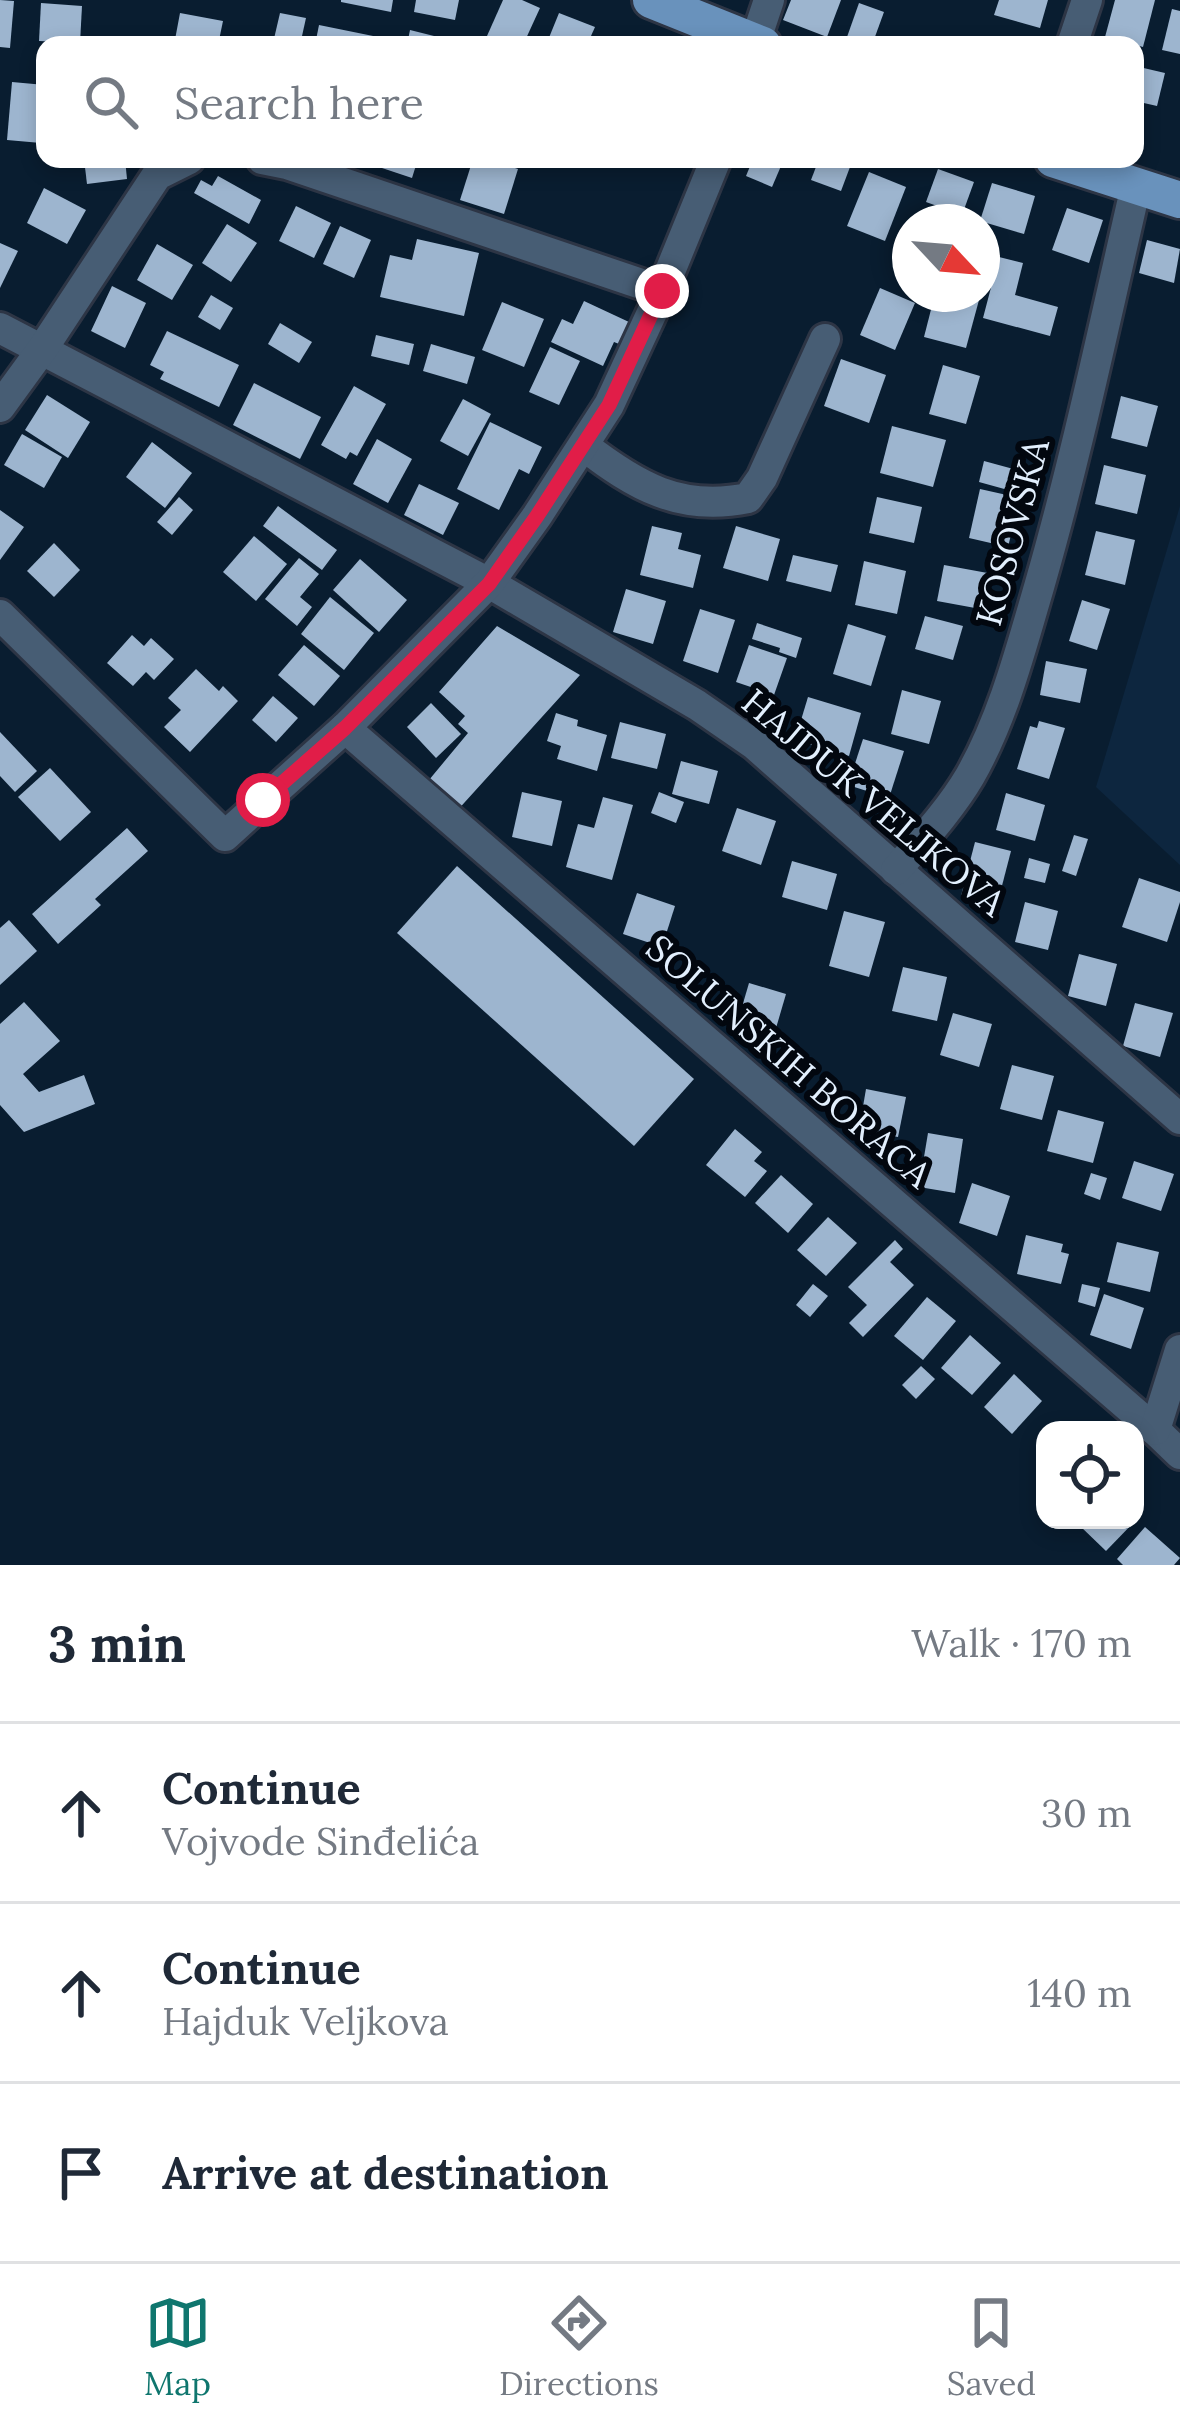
<!DOCTYPE html>
<html lang="en">
<head>
<meta charset="utf-8">
<style>
  :root { --surface:#fff; --page:#f2f2f3; --text:#1f2937; --muted:#747a83; --line:#e0e1e3; --accent:#0f766e }
  body { margin:0; font-family:Lora,serif; background:var(--page); color:var(--text) }
  .controls { position:absolute; right:36px; bottom:36px; display:grid; overflow:hidden; border-radius:24px; box-shadow:0 6px 18px #0003 }
  .controls button { width:108px; height:108px; display:grid; place-items:center; padding:0; border:0; border-bottom:3px solid var(--line); background:var(--surface); color:var(--text); font:60px sans-serif }
  .compass { position:absolute; left:892px; top:204px; width:108px; height:108px; border-radius:50%; background:var(--surface); box-shadow:0 6px 18px #0003; rotate:116deg }
  .stop { position:absolute; width:36px; height:36px; margin:-27px; border:9px solid #e11d48; border-radius:50%; background:#fff }
  .stop.end { background:#e11d48; border-color:#fff; box-shadow:0 3px 12px #0008 }
  .list { margin:0; padding:0; list-style:none }
  h2 { display:flex; justify-content:space-between; align-items:center; height:156px; margin:0; padding:0 48px; font-size:51px }
  h2 small { font-size:39px; font-weight:400; color:var(--muted) }
  .list li { display:grid; grid-template-columns:78px 1fr auto; gap:36px; align-items:center; box-sizing:border-box; height:180px; padding:0 48px; border-top:3px solid var(--line) }
  .list b { display:block; font-size:45px; white-space:nowrap }
  .list p { margin:0; font-size:39px; white-space:nowrap; color:var(--muted) }
  .list em { font-size:39px; font-style:normal; color:var(--muted) }
  .icon { flex:none; width:66px; height:66px; fill:none; stroke:currentColor; stroke-width:2; stroke-linecap:round; stroke-linejoin:round }
  .map { position:relative; flex:none; width:1180px; height:1565px; overflow:hidden }
  .search { position:absolute; background:var(--surface); box-shadow:0 6px 18px #0003; left:36px; right:36px; top:36px; height:132px; display:flex; align-items:center; gap:30px; box-sizing:border-box; padding:0 42px; border-radius:24px; color:var(--muted); font-size:45px }
  .sheet { height:696px; background:var(--surface) }
  nav { display:flex; justify-content:space-around; align-items:center; box-sizing:border-box; height:168px; border-top:3px solid var(--line); background:var(--surface); font-size:33px; color:var(--muted) }
  nav a { display:grid; justify-items:center; gap:6px }
  nav .on { color:var(--accent) }
  .map>svg:first-child { display:block }
  .built { fill:#0d263f }
  .building { fill:#9db5cf }
  .lines { fill:none; stroke-linecap:round; stroke-linejoin:round }
  .minor-casing { stroke:#2d3545; stroke-width:36 }
  .major-casing { stroke:#2d3545; stroke-width:42 }
  .minor { stroke:#475d74; stroke-width:30 }
  .major { stroke:#6992bc; stroke-width:36 }
  .route { stroke:#e11d48; stroke-width:15 }
  .labels { text-anchor:middle; stroke-width:12; stroke-linejoin:round; paint-order:stroke }
  .street-label { font-size:36px; fill:#e2effd; stroke:#02070f }
</style>
</head>
<body>
<div class="map">
<svg width="1180" height="1565" viewBox="0 0 1180 1565">
  <rect width="100%" height="100%" fill="#091d30"/>
  <polygon class="built" points="1180,506 1180,865 1096,787"/>
  <g class="building">
    <polygon points="0,0 14,1 10,48 0,47"/>
    <polygon points="341,0 393,0 391,12 341,2"/>
    <polygon points="416,0 459,0 455,20 414,12"/>
    <polygon points="503,0 522,0 540,8 523,45 483,45"/>
    <polygon points="791,0 841,0 827,37 783,20"/>
    <polygon points="999,0 1048,0 1040,28 994,15"/>
    <polygon points="1115,0 1155,0 1143,47 1105,37"/>
    <polygon points="41,3 82,6 80,43 39,41"/>
    <polygon points="859,3 884,12 872,45 847,37"/>
    <polygon points="1172,9 1180,11 1180,54 1162,50"/>
    <polygon points="180,13 223,21 218,45 174,45"/>
    <polygon points="280,13 306,18 300,45 273,43"/>
    <polygon points="559,13 595,27 587,45 546,45"/>
    <polygon points="319,25 378,37 376,45 315,45"/>
    <polygon points="410,30 450,40 449,45 407,45"/>
    <polygon points="1135,66 1165,73 1157,106 1135,101"/>
    <polygon points="12,82 45,85 41,143 7,140"/>
    <polygon points="84,159 125,159 127,179 87,184"/>
    <polygon points="371,159 418,159 412,178 370,164"/>
    <polygon points="473,159 488,159 518,169 504,214 460,200"/>
    <polygon points="753,159 784,159 772,187 746,176"/>
    <polygon points="819,159 853,159 841,191 811,180"/>
    <polygon points="938,169 974,182 962,215 926,202"/>
    <polygon points="869,172 906,187 885,241 847,226"/>
    <polygon points="218,176 261,200 249,224 194,193 201,180 212,186"/>
    <polygon points="992,183 1035,196 1024,234 980,221"/>
    <polygon points="44,188 86,210 67,244 27,223"/>
    <polygon points="296,206 331,223 314,258 279,241"/>
    <polygon points="1067,208 1103,220 1089,263 1052,250"/>
    <polygon points="227,224 257,243 231,282 202,263"/>
    <polygon points="340,226 371,240 354,278 323,264"/>
    <polygon points="982,236 995,241 982,273"/>
    <polygon points="417,239 479,253 464,316 380,297 390,255 412,260"/>
    <polygon points="1147,240 1180,249 1174,283 1139,273"/>
    <polygon points="0,243 18,251 0,288"/>
    <polygon points="157,244 193,265 172,300 137,280"/>
    <polygon points="999,257 1023,263 1015,295 1058,307 1050,336 983,318"/>
    <polygon points="112,286 146,303 125,348 91,331"/>
    <polygon points="880,288 915,303 895,350 860,335"/>
    <polygon points="935,294 956,294 979,300 966,348 924,337"/>
    <polygon points="211,295 233,308 220,330 198,317"/>
    <polygon points="584,301 629,322 619,344 614,342 603,366 551,342 562,319 573,324"/>
    <polygon points="502,302 544,319 524,367 482,350"/>
    <polygon points="280,323 312,342 299,363 268,344"/>
    <polygon points="167,331 239,365 219,407 160,379 164,372 150,365"/>
    <polygon points="376,335 414,344 409,365 371,356"/>
    <polygon points="431,344 475,357 467,384 423,371"/>
    <polygon points="550,347 580,361 559,405 529,392"/>
    <polygon points="841,359 886,375 869,423 824,406"/>
    <polygon points="943,365 980,376 966,424 929,414"/>
    <polygon points="254,383 321,417 300,459 233,425"/>
    <polygon points="354,386 386,404 357,456 350,452 346,459 321,445"/>
    <polygon points="47,395 90,422 68,458 25,430"/>
    <polygon points="1121,396 1158,406 1147,447 1111,438"/>
    <polygon points="463,399 491,414 468,456 440,441"/>
    <polygon points="490,422 542,447 529,474 519,469 499,510 457,489"/>
    <polygon points="892,426 946,440 933,487 880,473"/>
    <polygon points="22,434 62,457 44,488 4,465"/>
    <polygon points="377,439 412,459 388,503 353,484"/>
    <polygon points="152,442 192,473 165,508 126,477"/>
    <polygon points="984,461 1039,476 1034,497 979,482"/>
    <polygon points="1104,465 1146,475 1137,514 1095,504"/>
    <polygon points="419,484 459,503 443,535 404,515"/>
    <polygon points="980,489 1020,498 1008,547 969,538"/>
    <polygon points="179,497 193,510 172,535 157,522"/>
    <polygon points="877,497 922,507 914,543 869,533"/>
    <polygon points="278,506 337,550 322,570 263,526"/>
    <polygon points="0,510 24,527 0,560"/>
    <polygon points="652,526 682,533 678,549 701,555 693,588 640,575"/>
    <polygon points="736,526 780,539 768,581 723,568"/>
    <polygon points="1096,531 1135,540 1125,585 1085,575"/>
    <polygon points="254,536 287,564 256,601 223,572"/>
    <polygon points="54,543 80,570 54,597 27,571"/>
    <polygon points="793,555 838,565 831,592 786,581"/>
    <polygon points="299,558 319,574 300,597 312,607 297,626 265,599"/>
    <polygon points="360,559 407,600 379,632 333,590"/>
    <polygon points="864,561 906,571 897,614 855,605"/>
    <polygon points="944,565 993,574 986,610 937,601"/>
    <polygon points="626,589 666,601 653,644 613,632"/>
    <polygon points="330,597 374,633 344,670 301,634"/>
    <polygon points="1082,600 1110,609 1097,650 1069,641"/>
    <polygon points="700,609 735,620 718,673 683,661"/>
    <polygon points="925,616 963,626 953,660 915,649"/>
    <polygon points="757,623 802,638 796,658 779,652 780,648 752,639"/>
    <polygon points="848,624 886,636 871,686 833,674"/>
    <polygon points="497,626 580,675 455,813 424,786 468,733 458,724 465,716 439,692"/>
    <polygon points="132,635 144,646 151,638 174,659 154,680 146,672 133,686 107,663"/>
    <polygon points="304,645 340,676 314,706 278,675"/>
    <polygon points="749,645 787,658 774,695 736,682"/>
    <polygon points="1046,661 1087,669 1080,703 1040,695"/>
    <polygon points="196,669 219,691 223,686 238,701 190,752 164,727 181,710 168,698"/>
    <polygon points="902,690 941,701 929,744 891,734"/>
    <polygon points="273,696 298,718 276,742 252,720"/>
    <polygon points="808,697 861,713 849,756 795,740"/>
    <polygon points="431,703 461,734 436,758 407,727"/>
    <polygon points="556,713 578,720 577,726 607,735 597,771 557,759 561,746 547,741"/>
    <polygon points="1039,721 1065,728 1049,779 1017,769 1030,726 1037,728"/>
    <polygon points="620,722 666,734 657,769 611,758"/>
    <polygon points="0,732 37,771 15,792 0,776"/>
    <polygon points="863,739 904,751 889,798 848,785"/>
    <polygon points="681,761 718,771 709,804 672,794"/>
    <polygon points="50,768 91,812 60,841 18,797"/>
    <polygon points="522,792 562,801 552,846 512,837"/>
    <polygon points="659,792 684,802 676,823 651,813"/>
    <polygon points="1006,793 1045,805 1035,841 996,830"/>
    <polygon points="603,797 633,805 612,880 566,867 578,824 594,828"/>
    <polygon points="737,808 776,821 761,865 722,851"/>
    <polygon points="127,828 148,851 95,899 101,905 58,944 32,914"/>
    <polygon points="1074,835 1088,839 1076,876 1062,871"/>
    <polygon points="975,842 1011,851 997,905 961,896"/>
    <polygon points="1029,858 1050,864 1045,883 1024,878"/>
    <polygon points="792,861 837,874 827,910 782,897"/>
    <polygon points="457,866 694,1079 634,1146 397,933"/>
    <polygon points="1139,878 1180,892 1180,902 1167,942 1122,927"/>
    <polygon points="637,893 675,906 662,947 623,934"/>
    <polygon points="1025,902 1058,911 1048,950 1015,942"/>
    <polygon points="844,911 885,922 869,977 829,966"/>
    <polygon points="9,920 37,951 0,985 0,928"/>
    <polygon points="1079,954 1117,964 1106,1006 1068,996"/>
    <polygon points="903,967 947,977 937,1021 892,1011"/>
    <polygon points="749,983 786,994 774,1035 737,1024"/>
    <polygon points="24,1002 60,1041 23,1074 39,1092 84,1075 95,1104 24,1132 0,1105 0,1024"/>
    <polygon points="1135,1003 1173,1013 1160,1057 1123,1046"/>
    <polygon points="953,1013 992,1024 979,1067 940,1055"/>
    <polygon points="1012,1065 1054,1076 1042,1120 1000,1109"/>
    <polygon points="866,1089 906,1097 898,1137 859,1130"/>
    <polygon points="1058,1110 1104,1122 1093,1163 1047,1151"/>
    <polygon points="735,1129 762,1152 754,1161 767,1171 745,1197 706,1165"/>
    <polygon points="928,1133 963,1139 955,1193 919,1187"/>
    <polygon points="1134,1161 1174,1174 1161,1211 1122,1198"/>
    <polygon points="1091,1173 1107,1178 1100,1200 1084,1194"/>
    <polygon points="781,1175 813,1204 788,1233 755,1203"/>
    <polygon points="972,1183 1010,1196 997,1236 959,1223"/>
    <polygon points="828,1217 857,1243 826,1276 797,1250"/>
    <polygon points="1026,1235 1063,1244 1061,1252 1069,1254 1061,1284 1017,1274"/>
    <polygon points="895,1240 903,1249 890,1262 914,1285 863,1337 849,1323 867,1305 848,1287"/>
    <polygon points="1117,1242 1159,1252 1150,1292 1107,1282"/>
    <polygon points="813,1284 828,1296 810,1317 796,1305"/>
    <polygon points="1082,1284 1100,1288 1095,1307 1078,1302"/>
    <polygon points="1104,1294 1144,1308 1131,1349 1090,1335"/>
    <polygon points="927,1297 956,1321 923,1360 894,1336"/>
    <polygon points="970,1335 1001,1363 972,1395 941,1368"/>
    <polygon points="921,1366 935,1379 916,1399 902,1385"/>
    <polygon points="1014,1374 1042,1401 1012,1434 984,1407"/>
    <polygon points="1084,1520 1136,1520 1106,1551 1079,1525"/>
    <polygon points="1145,1527 1180,1558 1174,1565 1123,1565 1117,1559"/>
  </g>
  <g class="lines">
    <defs>
      <g id="minor">
        <polyline points="754,45 769,0"/>
        <polyline points="1072,45 1087,0"/>
        <polyline points="262,159 287,164 662,291 716,159"/>
        <polyline points="0,328 489,583 697,705 755,745 1180,1119"/>
        <polyline points="0,407 43,348 157,175 189,159"/>
        <path d="M584,446C636,486 680,512 748,498L762,478L825,339"/>
        <polyline points="0,615 225,836 345,728 489,583 537,516 609,405 662,291"/>
        <polyline points="345,728 1155,1430 1180,1454"/>
        <path d="M896,870C922,840 950,810 970,776C1003,718 1020,652 1039,587C1077,455 1105,320 1136,186"/>
        <polyline points="1155,1430 1180,1350"/>
      </g>
      <g id="major">
        <polyline points="651,0 763,45"/>
        <polyline points="1053,159 1180,200"/>
      </g>
    </defs>
    <use href="#minor" class="minor-casing"/>
    <use href="#major" class="major-casing"/>
    <use href="#minor" class="minor"/>
    <use href="#major" class="major"/>
  </g>
  <g class="lines">
    <polyline class="route" points="263,800 345,728 489,584 537,516 609,405 662,291"/>
  </g>
  <g class="labels">
    <g class="street-label">
      <text transform="translate(1012 532) rotate(-75)" y="13">KOSOVSKA</text>
      <text transform="translate(874 802) rotate(40)" y="13">HAJDUK VELJKOVA</text>
      <text transform="translate(789 1061) rotate(41)" y="13">SOLUNSKIH BORACA</text>
    </g>
  </g>
</svg>
<div class="controls">
<button><svg class="icon" aria-label="locate" viewBox="0 0 24 24"><circle cx="12" cy="12" r="6"/><path d="M12 2v4M12 18v4M2 12h4M18 12h4"/></svg></button>
</div>
<svg class="compass" viewBox="-18 -18 36 36"><path d="M0-13l5 13h-10z" fill="#e53935"/><path d="M0 13l5-13h-10z" fill="#747a83"/></svg>
<div class="stop" style="left:263px;top:800px"></div>
<div class="stop end" style="left:662px;top:291px"></div>
<div class="search"><svg class="icon" aria-label="search" viewBox="0 0 24 24"><circle cx="10" cy="10" r="6"/><path d="M15 15l6 6"/></svg>Search here</div>
</div>
<section class="sheet">
<h2>3 min<small>Walk · 170 m</small></h2>
<ul class="list">
<li><svg class="icon" aria-label="ahead" viewBox="0 0 24 24"><path d="M12 20V5M6 11l6-6 6 6"/></svg><div><b>Continue</b><p>Vojvode Sinđelića</p></div><em>30 m</em></li>
<li><svg class="icon" aria-label="ahead" viewBox="0 0 24 24"><path d="M12 20V5M6 11l6-6 6 6"/></svg><div><b>Continue</b><p>Hajduk Veljkova</p></div><em>140 m</em></li>
<li><svg class="icon" aria-label="arrive" viewBox="0 0 24 24"><path d="M6 21V4h12l-3 4 3 4H6"/></svg><div><b>Arrive at destination</b></div></li>
</ul>
</section>
<nav>
<a class="on"><svg class="icon" aria-label="map" viewBox="0 0 24 24"><path d="M3 6l6-2 6 2 6-2v14l-6 2-6-2-6 2zM9 4v14M15 6v14"/></svg>Map</a>
<a><svg class="icon" aria-label="directions" viewBox="0 0 24 24"><path d="M12 3l9 9-9 9-9-9zM9 14v-3h6M13 9l2 2-2 2"/></svg>Directions</a>
<a><svg class="icon" aria-label="saved" viewBox="0 0 24 24"><path d="M7 4h10v16l-5-4-5 4z"/></svg>Saved</a>
</nav>
</body>
</html>
